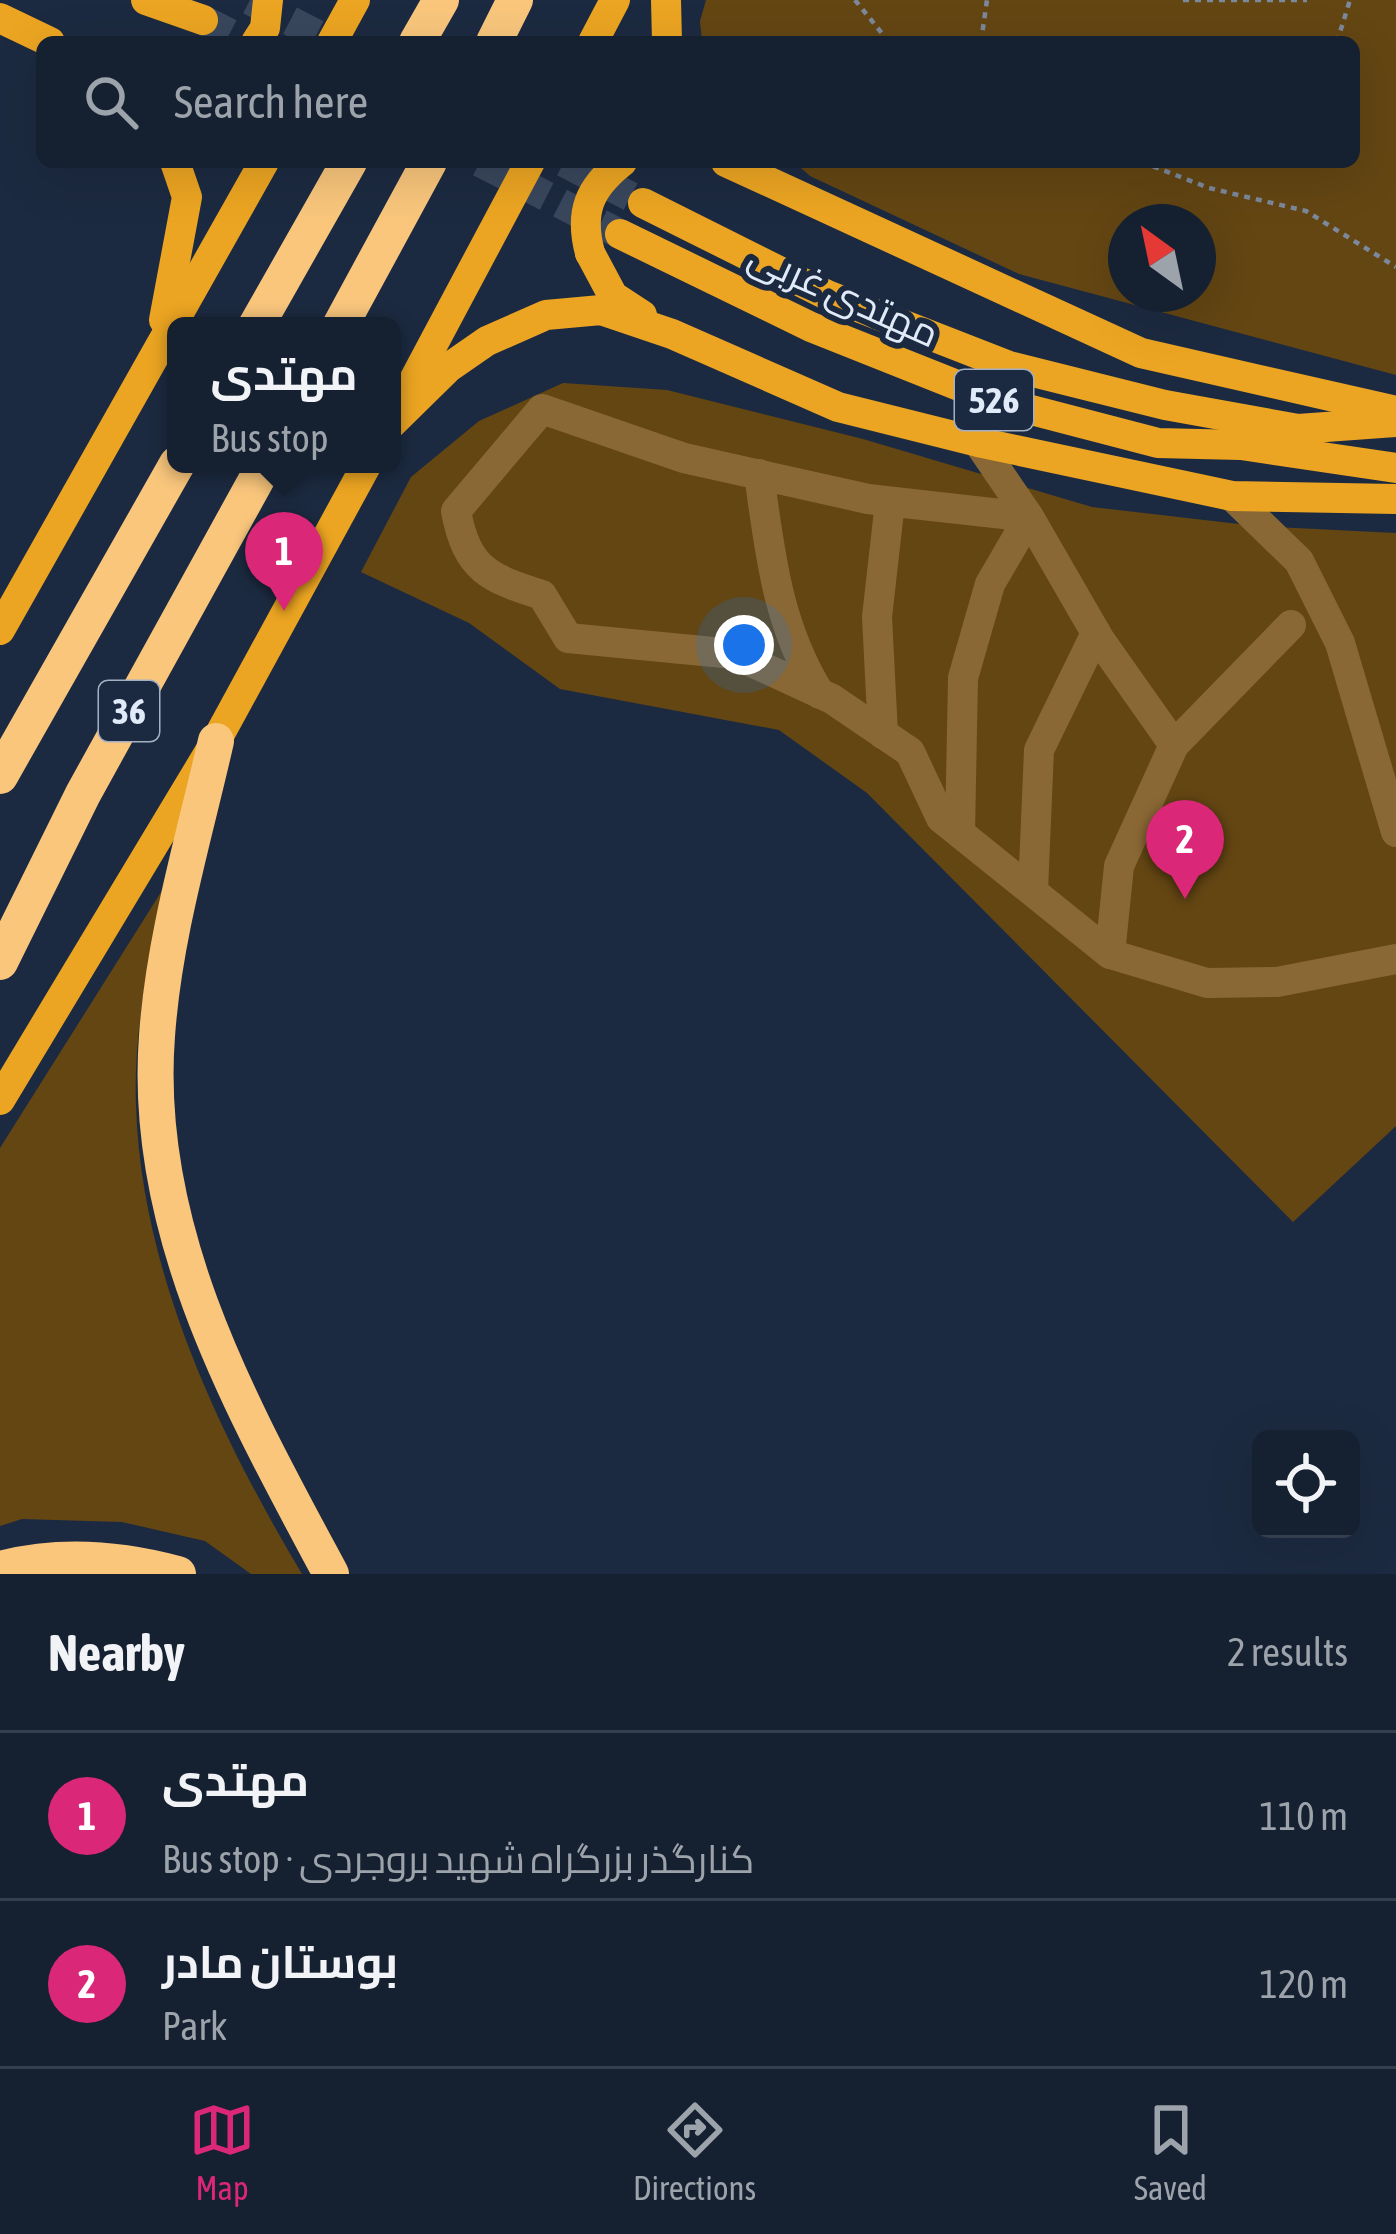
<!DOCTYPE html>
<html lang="en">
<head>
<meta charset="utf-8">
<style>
  :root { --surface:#152031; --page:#222d3d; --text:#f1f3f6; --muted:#9da3ab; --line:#343e4d; --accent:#db2777 }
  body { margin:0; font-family:"Asap Condensed",Cairo,sans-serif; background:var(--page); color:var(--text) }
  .controls { position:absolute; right:36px; bottom:36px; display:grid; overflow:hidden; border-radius:18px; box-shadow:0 12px 48px #0002 }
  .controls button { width:108px; height:108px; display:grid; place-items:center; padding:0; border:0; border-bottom:3px solid var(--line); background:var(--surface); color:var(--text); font:60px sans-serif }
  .compass { position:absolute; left:1108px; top:204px; width:108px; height:108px; border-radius:50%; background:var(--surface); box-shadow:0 12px 48px #0002; rotate:327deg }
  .you { position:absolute; left:744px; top:645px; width:42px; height:42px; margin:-30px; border:9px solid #fff; border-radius:50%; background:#1a73e8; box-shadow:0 0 0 18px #1a73e833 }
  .badge { display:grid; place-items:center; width:78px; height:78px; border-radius:50%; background:var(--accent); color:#fff; font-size:39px; font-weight:700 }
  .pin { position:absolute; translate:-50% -99px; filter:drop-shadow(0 3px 6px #0008) }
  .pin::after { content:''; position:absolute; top:63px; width:42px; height:36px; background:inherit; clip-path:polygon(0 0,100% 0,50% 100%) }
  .popup { position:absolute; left:167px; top:317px; width:234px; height:156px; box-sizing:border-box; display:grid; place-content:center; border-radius:18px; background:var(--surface); filter:drop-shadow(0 3px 9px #0005); font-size:39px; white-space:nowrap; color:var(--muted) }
  .popup b { font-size:45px; color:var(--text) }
  .popup::after { content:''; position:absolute; left:50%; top:100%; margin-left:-24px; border:24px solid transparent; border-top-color:var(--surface) }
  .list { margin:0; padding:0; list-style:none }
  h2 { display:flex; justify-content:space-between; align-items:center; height:156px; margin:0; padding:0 48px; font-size:51px }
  h2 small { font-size:39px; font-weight:400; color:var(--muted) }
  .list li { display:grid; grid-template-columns:78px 1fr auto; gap:36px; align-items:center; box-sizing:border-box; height:168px; padding:0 48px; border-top:3px solid var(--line) }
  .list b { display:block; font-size:45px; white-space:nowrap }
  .list p { margin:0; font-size:39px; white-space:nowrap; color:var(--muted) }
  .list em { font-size:39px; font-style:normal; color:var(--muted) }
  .icon { flex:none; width:66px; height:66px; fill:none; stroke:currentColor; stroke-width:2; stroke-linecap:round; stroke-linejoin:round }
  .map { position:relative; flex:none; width:1396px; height:1574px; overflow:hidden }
  .search { position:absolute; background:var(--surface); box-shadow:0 12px 48px #0002; left:36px; right:36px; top:36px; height:132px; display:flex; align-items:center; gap:30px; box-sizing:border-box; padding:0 42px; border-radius:18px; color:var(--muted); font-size:45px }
  .sheet { height:492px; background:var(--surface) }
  nav { display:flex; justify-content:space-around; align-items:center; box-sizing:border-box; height:168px; border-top:3px solid var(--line); background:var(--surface); font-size:33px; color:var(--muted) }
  nav a { display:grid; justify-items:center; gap:6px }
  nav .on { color:var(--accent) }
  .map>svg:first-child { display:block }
  .green { fill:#644613; fill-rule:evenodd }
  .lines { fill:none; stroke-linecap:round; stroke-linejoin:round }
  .major-tunnel { stroke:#39475d; stroke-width:30; stroke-dasharray:30 15; stroke-linecap:butt }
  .path { stroke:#7c889b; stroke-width:4.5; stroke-dasharray:6 6; stroke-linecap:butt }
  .minor { stroke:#8a6835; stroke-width:30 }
  .major { stroke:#eca522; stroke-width:30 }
  .highway { stroke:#f9c67c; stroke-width:36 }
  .major-bridge { stroke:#eca522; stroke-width:30 }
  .labels { text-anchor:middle; stroke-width:12; stroke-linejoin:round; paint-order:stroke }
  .shield { fill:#1c2a41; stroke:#a5b0c2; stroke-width:3 }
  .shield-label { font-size:36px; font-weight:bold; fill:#e0eaf9 }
  .street-label { font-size:39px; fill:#e0eaf9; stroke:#1c2a41 }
</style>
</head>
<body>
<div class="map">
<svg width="1396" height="1574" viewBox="0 0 1396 1574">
  <rect width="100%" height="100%" fill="#1c2a41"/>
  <g class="green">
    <path d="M706,0H1396V375L1019,274L810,176L794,162H1354V42H702L700,21ZM1126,222H1198V294H1126Z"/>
    <polygon points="563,383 667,390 863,439 1092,507 1256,526 1396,533 1396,1126 1293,1222 867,793 779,730 560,689 469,623 361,572 411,477 479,421"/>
    <path d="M163,889C149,960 133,1033 136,1106C141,1271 219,1435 302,1574H251L205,1541L122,1522L22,1519L0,1526V1148Z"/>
  </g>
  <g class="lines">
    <g class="major-tunnel">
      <polyline points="250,0 331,42"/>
      <polyline points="203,20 246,42"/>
      <polyline points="480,162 620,234"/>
      <polyline points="564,162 643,203"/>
    </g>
    <g class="path">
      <polyline points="855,0 889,42"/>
      <polyline points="1183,0 1307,0"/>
      <polyline points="981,42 987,0"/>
      <polyline points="1337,42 1350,0"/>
      <polyline points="1142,162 1209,188 1306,211 1396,267"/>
    </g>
    <g class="minor">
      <path d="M759,474C770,553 777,625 820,694"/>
      <polyline points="1232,496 1299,561 1340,643 1396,832"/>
      <polyline points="883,734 877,617 890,502"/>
      <polyline points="1174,745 1291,625"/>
      <polyline points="960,833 963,678 990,584 1029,517 978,442"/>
      <polyline points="1033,891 1039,750 1096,633"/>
      <path d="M1110,954L1119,866L1174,745L1100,640L1029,517L868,499L684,458L542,409L456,511C467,570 489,578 542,595L568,638L734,654L832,699L910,752L941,818L1110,954L1207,983L1277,982L1396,959"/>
    </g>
    <g class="major">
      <polyline points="146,0 203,20"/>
      <polyline points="666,0 667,42"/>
      <polyline points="0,18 50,42"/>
      <polyline points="256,42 265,28 268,0"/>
      <polyline points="332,42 355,0"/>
      <polyline points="593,42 615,0"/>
      <polyline points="726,162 1141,353 1396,411"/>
      <polyline points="643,203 827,295 1009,366 1165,405 1298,429 1396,422"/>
      <polyline points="620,234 811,327 997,401 1158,443 1241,445 1396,468"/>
      <polyline points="590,253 613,296 642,315"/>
      <polyline points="164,320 187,197 175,162"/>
      <polyline points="407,393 530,162"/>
      <polyline points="392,423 448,368 487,341 546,315 601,310 672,334 838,407 978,442 1232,496 1396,499"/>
      <polyline points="0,630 264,162"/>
      <polyline points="0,1100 216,741 367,464"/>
    </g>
    <g class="highway">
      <polyline points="417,42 441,0"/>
      <polyline points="494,42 515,0"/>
      <polyline points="256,326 349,162"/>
      <polyline points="340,326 429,162"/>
      <path d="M216,741C194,838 164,936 157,1036C142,1232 242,1408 331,1574"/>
      <polyline points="0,776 177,464"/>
      <polyline points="0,962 83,794 265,464"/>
      <path d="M0,1569C60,1553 119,1558 178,1574"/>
    </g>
    <path class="major-bridge" d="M590,253C579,212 589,188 622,162"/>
  </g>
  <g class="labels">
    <g class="shield">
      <rect x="955" y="370" width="78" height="60" rx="9"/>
      <rect x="99" y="681" width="60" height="60" rx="9"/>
    </g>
    <g class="shield-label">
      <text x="994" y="413">526</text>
      <text x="129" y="724">36</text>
    </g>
    <g class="street-label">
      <text transform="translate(844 294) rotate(24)" y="14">مهتدی غربی</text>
    </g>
  </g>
</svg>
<div class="controls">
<button><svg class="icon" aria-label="locate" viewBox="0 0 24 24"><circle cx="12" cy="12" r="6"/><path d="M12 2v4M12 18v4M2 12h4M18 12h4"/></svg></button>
</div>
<svg class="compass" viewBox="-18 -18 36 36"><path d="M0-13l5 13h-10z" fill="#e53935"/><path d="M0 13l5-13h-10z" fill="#9da3ab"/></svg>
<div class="you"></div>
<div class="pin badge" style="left:284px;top:611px">1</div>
<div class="popup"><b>مهتدی</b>Bus stop</div>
<div class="pin badge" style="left:1185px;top:899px">2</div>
<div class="search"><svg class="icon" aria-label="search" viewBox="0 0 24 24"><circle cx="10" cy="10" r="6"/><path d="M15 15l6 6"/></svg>Search here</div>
</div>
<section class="sheet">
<h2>Nearby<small>2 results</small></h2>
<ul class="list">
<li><span class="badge">1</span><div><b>مهتدی</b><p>Bus stop · کنارگذر بزرگراه شهید بروجردی</p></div><em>110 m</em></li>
<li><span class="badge">2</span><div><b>بوستان مادر</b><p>Park</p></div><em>120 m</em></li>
</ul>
</section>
<nav>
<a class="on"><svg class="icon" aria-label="map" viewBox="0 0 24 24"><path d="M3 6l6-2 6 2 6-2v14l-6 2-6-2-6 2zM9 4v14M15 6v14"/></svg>Map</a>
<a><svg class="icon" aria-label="directions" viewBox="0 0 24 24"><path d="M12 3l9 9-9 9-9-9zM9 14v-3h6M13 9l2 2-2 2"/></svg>Directions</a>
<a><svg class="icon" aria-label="saved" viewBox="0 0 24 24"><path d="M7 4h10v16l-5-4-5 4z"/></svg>Saved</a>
</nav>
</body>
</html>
